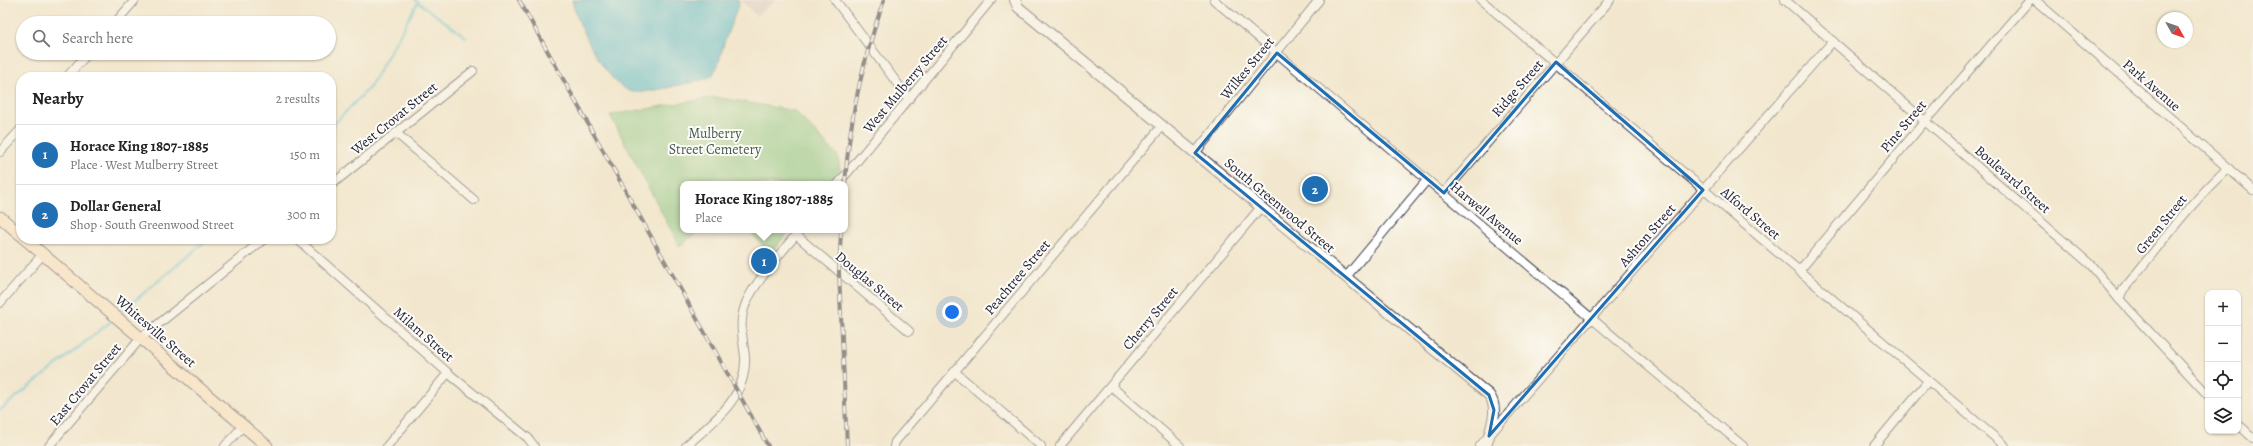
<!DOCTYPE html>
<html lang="en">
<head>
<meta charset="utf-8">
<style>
  :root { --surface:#fff; --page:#f6f6f6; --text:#222; --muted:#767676; --line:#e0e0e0; --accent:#1f6fb2 }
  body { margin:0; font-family:Alegreya,serif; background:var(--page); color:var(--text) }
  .controls { position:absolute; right:12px; bottom:12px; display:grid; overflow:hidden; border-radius:8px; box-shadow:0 1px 3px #0004 }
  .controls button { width:36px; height:36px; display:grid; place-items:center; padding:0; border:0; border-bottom:1px solid var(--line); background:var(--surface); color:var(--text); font:20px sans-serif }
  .compass { position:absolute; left:2157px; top:12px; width:36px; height:36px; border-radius:50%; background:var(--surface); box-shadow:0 1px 3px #0004; rotate:130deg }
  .you { position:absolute; left:952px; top:312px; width:14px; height:14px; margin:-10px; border:3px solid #fff; border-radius:50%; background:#1a73e8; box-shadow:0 0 0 6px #1a73e833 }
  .badge { display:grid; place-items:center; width:26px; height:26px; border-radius:50%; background:var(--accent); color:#fff; font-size:13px; font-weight:700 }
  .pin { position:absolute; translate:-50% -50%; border:2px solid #fff; box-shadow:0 1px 4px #0006 }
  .popup { position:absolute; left:680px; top:181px; width:168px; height:52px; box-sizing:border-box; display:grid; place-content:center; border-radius:8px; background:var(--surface); filter:drop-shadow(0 1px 3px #0005); font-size:13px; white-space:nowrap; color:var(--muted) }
  .popup b { font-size:15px; color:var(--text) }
  .popup::after { content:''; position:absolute; left:50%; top:100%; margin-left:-8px; border:8px solid transparent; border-top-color:var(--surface) }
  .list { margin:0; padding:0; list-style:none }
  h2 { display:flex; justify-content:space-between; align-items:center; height:52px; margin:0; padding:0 16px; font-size:17px }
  h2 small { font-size:13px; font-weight:400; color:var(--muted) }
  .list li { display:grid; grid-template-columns:26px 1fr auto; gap:12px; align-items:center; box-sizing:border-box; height:60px; padding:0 16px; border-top:1px solid var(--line) }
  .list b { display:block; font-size:15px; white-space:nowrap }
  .list p { margin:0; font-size:13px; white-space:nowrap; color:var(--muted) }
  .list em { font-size:13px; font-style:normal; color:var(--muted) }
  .icon { flex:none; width:22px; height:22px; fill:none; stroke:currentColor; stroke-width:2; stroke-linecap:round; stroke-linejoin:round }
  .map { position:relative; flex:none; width:2253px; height:446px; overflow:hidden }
  .search { position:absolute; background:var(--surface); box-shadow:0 1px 3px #0004; left:16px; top:16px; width:320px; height:44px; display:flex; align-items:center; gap:10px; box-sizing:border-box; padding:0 14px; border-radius:22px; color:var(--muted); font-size:15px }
  .panel { position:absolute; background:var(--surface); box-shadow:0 1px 3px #0004; left:16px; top:72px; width:320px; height:172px; border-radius:16px }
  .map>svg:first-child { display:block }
  .industrial { fill:#d2bfbf }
  .green { fill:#82c681; stroke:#52745e }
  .water { fill:#54bcd1; stroke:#3b6f86 }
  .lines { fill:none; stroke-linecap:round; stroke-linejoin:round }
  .stream { stroke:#54bcd1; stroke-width:2.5 }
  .minor-casing { stroke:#414051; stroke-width:10 }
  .tertiary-casing { stroke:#414051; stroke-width:12 }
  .secondary-casing { stroke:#414051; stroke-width:13 }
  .minor { stroke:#fff; stroke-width:8 }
  .tertiary { stroke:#fff; stroke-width:10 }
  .secondary { stroke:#ffe4c6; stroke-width:11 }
  .rail-casing { stroke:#22223b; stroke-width:4 }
  .rail { stroke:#fdfcf7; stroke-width:2.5; stroke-dasharray:8; stroke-linecap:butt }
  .marked { fill:none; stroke:#1f6fb2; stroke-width:3; stroke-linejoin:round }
  .labels { text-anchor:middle; stroke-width:4; stroke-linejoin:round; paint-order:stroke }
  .street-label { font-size:14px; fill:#22223b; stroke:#fdfcf7 }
  .park-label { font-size:14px; fill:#445b54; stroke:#fdfcf7 }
</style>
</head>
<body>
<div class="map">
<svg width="2253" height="446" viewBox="0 0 2253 446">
  <rect width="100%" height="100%" fill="#fdfcf7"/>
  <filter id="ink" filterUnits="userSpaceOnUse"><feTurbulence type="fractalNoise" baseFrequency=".025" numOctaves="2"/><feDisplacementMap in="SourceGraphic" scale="8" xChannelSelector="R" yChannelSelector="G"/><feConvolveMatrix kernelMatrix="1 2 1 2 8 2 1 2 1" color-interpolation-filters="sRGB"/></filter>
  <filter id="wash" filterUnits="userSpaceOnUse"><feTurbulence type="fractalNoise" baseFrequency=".012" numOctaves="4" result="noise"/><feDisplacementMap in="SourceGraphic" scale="16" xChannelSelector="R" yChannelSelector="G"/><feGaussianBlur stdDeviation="0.9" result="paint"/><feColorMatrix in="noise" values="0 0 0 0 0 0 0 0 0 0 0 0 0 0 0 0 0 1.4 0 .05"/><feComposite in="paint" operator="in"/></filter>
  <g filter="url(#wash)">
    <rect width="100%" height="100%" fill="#f2e7ce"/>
    <polygon class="industrial" points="741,0 776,0 756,16"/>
    <g class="green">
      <polygon points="716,97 795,111 838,156 840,170 828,184 683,184 683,230 699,230 680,247 610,115"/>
      <polygon points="749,230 790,230 770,254"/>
    </g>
    <path class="water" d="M572,0H738L739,4L725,40L718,65L712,76L706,79C690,82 648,94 633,92C608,88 576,23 572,0Z"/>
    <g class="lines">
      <g class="stream">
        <polyline points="415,0 466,37"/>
        <polyline points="331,127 370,87 418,2"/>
        <polyline points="119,314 208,239"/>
        <polyline points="0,410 114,319"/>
      </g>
    </g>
  </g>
  <g filter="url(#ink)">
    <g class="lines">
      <defs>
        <g id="minor">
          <polyline points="835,0 909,99"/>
          <polyline points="1214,0 1743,446"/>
          <polyline points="1481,0 2005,446"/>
          <polyline points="1785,0 2091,265 2119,299 2208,395"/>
          <polyline points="2035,0 2253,190"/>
          <polyline points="115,23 135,0"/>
          <polyline points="67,77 88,53"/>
          <polyline points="396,133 474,200"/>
          <polyline points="0,152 21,129"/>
          <polyline points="1195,153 1319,0"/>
          <polyline points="838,184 991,0"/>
          <polyline points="331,185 473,71"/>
          <polyline points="1444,193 1610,0"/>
          <polyline points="796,235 909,331"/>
          <polyline points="297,239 448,373 528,438 534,446"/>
          <polyline points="1799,271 1926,120 2030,0"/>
          <polyline points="1346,277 1427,180"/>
          <path d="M2119,299L2123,290C2157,249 2189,204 2228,168"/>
          <polyline points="0,303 43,254"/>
          <polyline points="955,372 1041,446"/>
          <polyline points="1111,386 1180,446"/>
          <polyline points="2238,424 2253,438"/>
          <polyline points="49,446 141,338 264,239"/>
          <polyline points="225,446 243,426"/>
          <polyline points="387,446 448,373"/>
          <path d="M686,446C714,421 747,398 745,357C743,338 738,322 746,303C754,283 785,248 800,230"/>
          <polyline points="894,446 895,442 1162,126"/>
          <polyline points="1060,446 1261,207"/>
          <polyline points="1480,446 1833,41"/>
          <polyline points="1874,446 1928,381"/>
        </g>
        <path id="tertiary" d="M1015,0L1018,7L1489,395C1500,409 1490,431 1486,446"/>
        <g id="secondary">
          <polyline points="0,217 21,235"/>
          <polyline points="25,239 267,446"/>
        </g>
      </defs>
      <use href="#minor" class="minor-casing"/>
      <use href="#tertiary" class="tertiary-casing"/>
      <use href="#secondary" class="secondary-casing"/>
      <use href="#minor" class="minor"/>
      <use href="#tertiary" class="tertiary"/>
      <use href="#secondary" class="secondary"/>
      <defs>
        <g id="rail">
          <polyline points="519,0 768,446"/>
          <path d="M845,184C849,121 863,59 884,0"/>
          <polyline points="841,230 839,272 847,446"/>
        </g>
      </defs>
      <use href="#rail" class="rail-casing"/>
      <use href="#rail" class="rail"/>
    </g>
  </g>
  <path d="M0 0H2253V446H0ZM1277,53L1444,193L1556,62L1703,190L1489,436L1494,410L1489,395L1195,153Z" fill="#f2e7ce" fill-opacity=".55" fill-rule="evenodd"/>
  <path class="marked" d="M1277,53L1444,193L1556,62L1703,190L1489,436L1494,410L1489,395L1195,153Z"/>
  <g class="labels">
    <g class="street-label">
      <text transform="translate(1247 68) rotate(-51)" y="5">Wilkes Street</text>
      <text transform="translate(905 84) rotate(-50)" y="5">West Mulberry Street</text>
      <text transform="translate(2152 85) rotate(41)" y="5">Park Avenue</text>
      <text transform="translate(1517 88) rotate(-49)" y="5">Ridge Street</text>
      <text transform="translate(394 118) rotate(-39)" y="5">West Crovat Street</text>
      <text transform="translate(1903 126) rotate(-50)" y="5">Pine Street</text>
      <text transform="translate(2013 179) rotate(41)" y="5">Boulevard Street</text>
      <text transform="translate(1280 205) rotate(40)" y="5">South Greenwood Street</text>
      <text transform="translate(1487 213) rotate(40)" y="5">Harwell Avenue</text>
      <text transform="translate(1751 213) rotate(40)" y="5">Alford Street</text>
      <text transform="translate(2161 224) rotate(-51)" y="5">Green Street</text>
      <text transform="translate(1647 235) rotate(-49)" y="5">Ashton Street</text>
      <text transform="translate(1017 277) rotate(-50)" y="5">Peachtree Street</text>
      <text transform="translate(870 281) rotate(40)" y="5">Douglas Street</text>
      <text transform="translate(1150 318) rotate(-50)" y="5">Cherry Street</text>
      <text transform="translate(156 331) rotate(41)" y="5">Whitesville Street</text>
      <text transform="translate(424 334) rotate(41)" y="5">Milam Street</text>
      <text transform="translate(85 384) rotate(-50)" y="5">East Crovat Street</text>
    </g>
    <g class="park-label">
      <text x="715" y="138">Mulberry<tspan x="715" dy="16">Street Cemetery</tspan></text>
    </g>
  </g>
</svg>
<div class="controls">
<button>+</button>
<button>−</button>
<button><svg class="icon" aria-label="locate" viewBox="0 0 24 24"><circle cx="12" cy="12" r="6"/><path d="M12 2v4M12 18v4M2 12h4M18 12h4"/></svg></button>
<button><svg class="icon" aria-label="layers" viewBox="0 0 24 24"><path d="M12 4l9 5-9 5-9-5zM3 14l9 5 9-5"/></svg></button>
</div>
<svg class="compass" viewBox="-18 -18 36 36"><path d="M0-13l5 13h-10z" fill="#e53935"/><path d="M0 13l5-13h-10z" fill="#767676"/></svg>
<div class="you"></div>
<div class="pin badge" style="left:764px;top:261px">1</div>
<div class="popup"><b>Horace King 1807-1885</b>Place</div>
<div class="pin badge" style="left:1315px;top:189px">2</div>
<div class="search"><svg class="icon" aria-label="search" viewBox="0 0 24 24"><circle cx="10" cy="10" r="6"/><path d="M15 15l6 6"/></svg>Search here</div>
<section class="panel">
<h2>Nearby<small>2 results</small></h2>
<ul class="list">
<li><span class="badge">1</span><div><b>Horace King 1807-1885</b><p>Place · West Mulberry Street</p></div><em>150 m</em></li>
<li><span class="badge">2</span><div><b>Dollar General</b><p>Shop · South Greenwood Street</p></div><em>300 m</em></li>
</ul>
</section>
</div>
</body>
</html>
